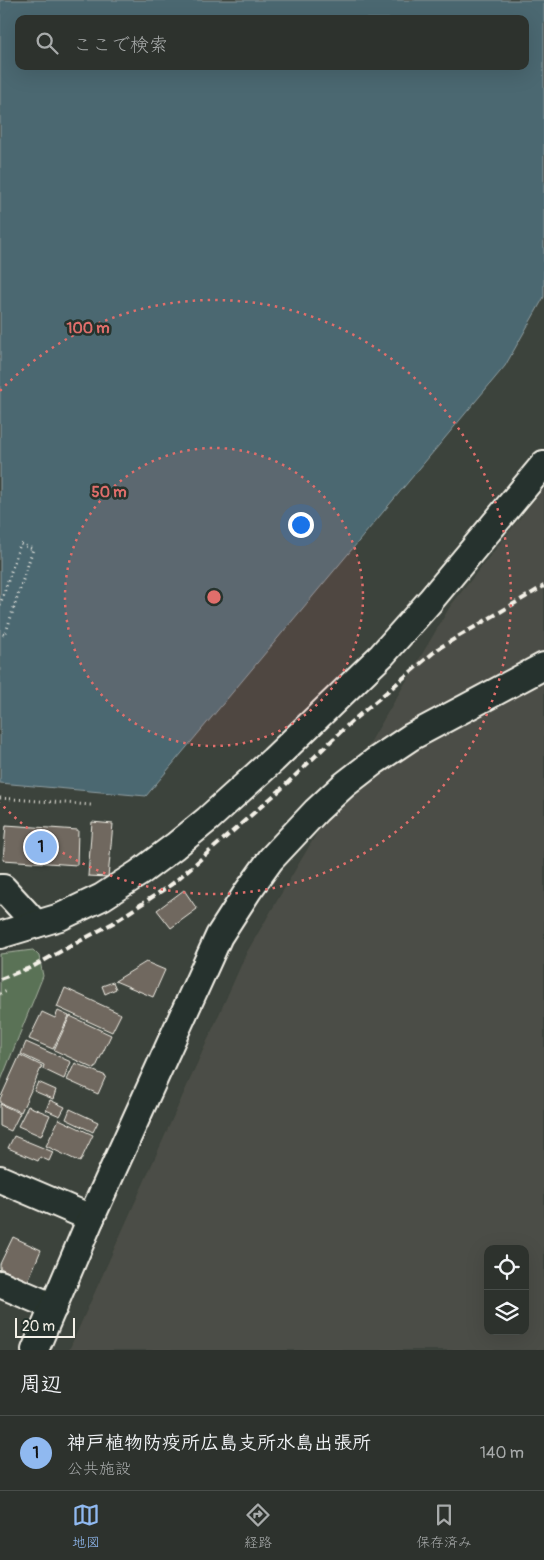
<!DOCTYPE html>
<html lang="ja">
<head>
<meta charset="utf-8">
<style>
  :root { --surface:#2d322d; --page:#393e39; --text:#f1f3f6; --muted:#a7aaaa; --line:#484d49; --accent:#90b9f0 }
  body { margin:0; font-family:Pangolin,"Klee One",sans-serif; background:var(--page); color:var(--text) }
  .controls { position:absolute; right:15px; bottom:15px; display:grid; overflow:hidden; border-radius:10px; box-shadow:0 5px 20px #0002 }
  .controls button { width:45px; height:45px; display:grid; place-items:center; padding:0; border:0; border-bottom:1px solid var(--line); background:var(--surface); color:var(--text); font:25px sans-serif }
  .scale { position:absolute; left:15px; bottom:12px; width:60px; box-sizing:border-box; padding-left:5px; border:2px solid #f4f1e8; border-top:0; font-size:14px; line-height:18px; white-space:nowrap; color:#f4f1e8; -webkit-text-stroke:4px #26332d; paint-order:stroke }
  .you { position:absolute; left:300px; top:524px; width:18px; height:18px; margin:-12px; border:4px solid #fff; border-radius:50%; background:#1a73e8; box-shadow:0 0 0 8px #1a73e833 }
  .badge { display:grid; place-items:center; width:32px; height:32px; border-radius:50%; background:var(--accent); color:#111; font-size:16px; font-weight:700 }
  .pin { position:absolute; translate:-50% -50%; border:2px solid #fff; box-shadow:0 1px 5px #0006 }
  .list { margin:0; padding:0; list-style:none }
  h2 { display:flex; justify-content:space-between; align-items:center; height:65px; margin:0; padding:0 20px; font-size:21px }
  h2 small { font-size:16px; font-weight:400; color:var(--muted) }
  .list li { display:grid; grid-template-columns:32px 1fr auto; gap:15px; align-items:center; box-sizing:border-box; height:75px; padding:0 20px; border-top:1px solid var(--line) }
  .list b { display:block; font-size:19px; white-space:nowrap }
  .list p { margin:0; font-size:16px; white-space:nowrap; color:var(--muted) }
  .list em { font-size:16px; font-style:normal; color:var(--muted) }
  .icon { flex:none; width:28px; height:28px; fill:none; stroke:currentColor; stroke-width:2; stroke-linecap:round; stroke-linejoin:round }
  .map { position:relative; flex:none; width:544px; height:1350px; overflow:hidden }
  .search { position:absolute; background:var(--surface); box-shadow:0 5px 20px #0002; left:15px; right:15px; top:15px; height:55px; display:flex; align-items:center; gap:12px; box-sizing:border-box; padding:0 18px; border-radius:10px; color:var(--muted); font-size:19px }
  .sheet { height:140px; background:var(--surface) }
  nav { display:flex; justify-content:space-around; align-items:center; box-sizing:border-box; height:70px; border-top:1px solid var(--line); background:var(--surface); font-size:14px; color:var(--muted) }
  nav a { display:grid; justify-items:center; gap:2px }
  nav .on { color:var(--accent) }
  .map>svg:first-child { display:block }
  .built { fill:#4c4e46; fill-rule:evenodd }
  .green { fill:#5a7257; stroke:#a7b2a0 }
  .water { fill:#4b6771; stroke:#8f9ea1; fill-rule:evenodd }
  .building { fill:#70685f; stroke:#f4f1e8 }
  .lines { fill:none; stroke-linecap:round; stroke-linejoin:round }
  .minor-casing { stroke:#f4f1e8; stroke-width:30 }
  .path { stroke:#f4f1e8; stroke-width:3; stroke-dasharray:1 4; stroke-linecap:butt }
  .minor { stroke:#26332d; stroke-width:26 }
  .rail { stroke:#f4f1e8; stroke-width:4; stroke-dasharray:8 4; stroke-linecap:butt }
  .ring { fill:none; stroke:#e06e6b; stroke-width:2.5; stroke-dasharray:2.5 5 }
  .centre { fill:#e06e6b; stroke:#26332d; stroke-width:2.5 }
  .ring-label { font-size:15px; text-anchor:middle; font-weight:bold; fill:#e06e6b; stroke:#26332d; stroke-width:5; stroke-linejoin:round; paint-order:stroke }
</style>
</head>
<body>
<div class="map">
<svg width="544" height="1350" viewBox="0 0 544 1350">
  <rect width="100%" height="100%" fill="#3c433c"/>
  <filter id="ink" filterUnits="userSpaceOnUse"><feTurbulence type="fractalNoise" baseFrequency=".02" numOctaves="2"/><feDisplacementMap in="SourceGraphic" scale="10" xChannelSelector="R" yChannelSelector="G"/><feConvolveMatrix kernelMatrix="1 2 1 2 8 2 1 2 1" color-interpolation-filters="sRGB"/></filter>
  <g filter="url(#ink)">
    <path class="built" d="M544,488V1350H69L247,952L451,605ZM488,1249H525V1331H488Z"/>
    <polygon class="green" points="33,950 39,956 43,976 0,1083 0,954"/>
    <path class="water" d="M0,0H544V297L505,366L146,796L0,783ZM19,19H525V66H19Z"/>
    <g class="building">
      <polygon points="92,822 113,824 108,877 88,876"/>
      <polygon points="6,825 78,830 77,865 3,860"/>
      <polygon points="184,890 197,909 171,928 157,910"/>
      <polygon points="146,962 165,970 153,997 115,981"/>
      <polygon points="113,982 116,989 105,994 102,986"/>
      <polygon points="65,988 121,1014 112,1032 57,1007"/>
      <polygon points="58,1011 69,1016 53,1049 29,1039 42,1012 55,1018"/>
      <polygon points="70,1016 111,1035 95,1069 54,1050"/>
      <polygon points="26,1042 71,1062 64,1079 43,1069 44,1065 21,1054"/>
      <polygon points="20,1055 42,1066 21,1112 0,1103 0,1099"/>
      <polygon points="75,1063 106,1076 98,1094 67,1080"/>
      <polygon points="38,1082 56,1090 53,1099 34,1091"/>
      <polygon points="50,1100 65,1107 60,1116 46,1110"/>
      <polygon points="0,1104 20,1113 11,1131 0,1126"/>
      <polygon points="28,1106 50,1115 41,1136 18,1126"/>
      <polygon points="70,1109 98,1122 93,1132 66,1119"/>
      <polygon points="59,1119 93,1135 80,1162 46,1146"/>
      <polygon points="14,1136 53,1152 49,1161 40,1157 38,1161 8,1148"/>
      <polygon points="13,1237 41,1250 28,1281 0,1268 0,1264"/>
    </g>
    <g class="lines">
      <defs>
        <g id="minor">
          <polyline points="0,888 3,888 36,924"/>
          <polyline points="0,935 60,917 102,897 139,873 175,846 208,819 273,760 382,655 430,601 544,464"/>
          <polyline points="0,1179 91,1218"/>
          <polyline points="0,1284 54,1307"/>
          <polyline points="35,1350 91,1218 219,936 248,891 271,859 316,811 344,785 375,761 411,737 544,666"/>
        </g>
      </defs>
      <use href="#minor" class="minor-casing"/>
      <g class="path">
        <polyline points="0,605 20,544 33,549 5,635 0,633"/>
        <polyline points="0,798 91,805"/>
        <polyline points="0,994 7,991"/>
      </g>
      <use href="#minor" class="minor"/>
      <polyline class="rail" points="0,979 32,967 113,923 172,884 279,791 351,722 439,648 544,586"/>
    </g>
  </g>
  <circle cx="214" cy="597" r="149" fill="#e06e6b" fill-opacity=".12"/>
  <g class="ring">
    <circle cx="214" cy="597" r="149"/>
    <path d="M0 391A297 297 0 1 1 0 803"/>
  </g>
  <circle cx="214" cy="597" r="8" class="centre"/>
  <g class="ring-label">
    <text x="88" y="333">100 m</text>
    <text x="109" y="497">50 m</text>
  </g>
</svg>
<div class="controls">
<button><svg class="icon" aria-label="locate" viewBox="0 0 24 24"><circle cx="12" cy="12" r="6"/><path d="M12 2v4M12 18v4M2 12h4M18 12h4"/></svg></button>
<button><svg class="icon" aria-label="layers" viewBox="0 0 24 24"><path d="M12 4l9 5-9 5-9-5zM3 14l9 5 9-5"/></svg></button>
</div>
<div class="scale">20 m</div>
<div class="you"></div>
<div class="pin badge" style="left:41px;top:847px">1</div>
<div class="search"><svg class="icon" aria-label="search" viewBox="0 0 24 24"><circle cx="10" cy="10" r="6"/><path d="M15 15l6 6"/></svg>ここで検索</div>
</div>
<section class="sheet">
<h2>周辺<small></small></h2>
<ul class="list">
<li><span class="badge">1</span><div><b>神戸植物防疫所広島支所水島出張所</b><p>公共施設</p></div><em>140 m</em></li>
</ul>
</section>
<nav>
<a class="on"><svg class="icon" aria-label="map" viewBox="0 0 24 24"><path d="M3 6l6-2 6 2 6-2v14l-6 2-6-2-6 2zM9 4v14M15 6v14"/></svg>地図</a>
<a><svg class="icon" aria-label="directions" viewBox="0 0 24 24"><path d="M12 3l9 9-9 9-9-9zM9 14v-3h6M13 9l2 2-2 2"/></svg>経路</a>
<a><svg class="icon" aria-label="saved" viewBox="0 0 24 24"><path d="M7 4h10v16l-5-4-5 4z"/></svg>保存済み</a>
</nav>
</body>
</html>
